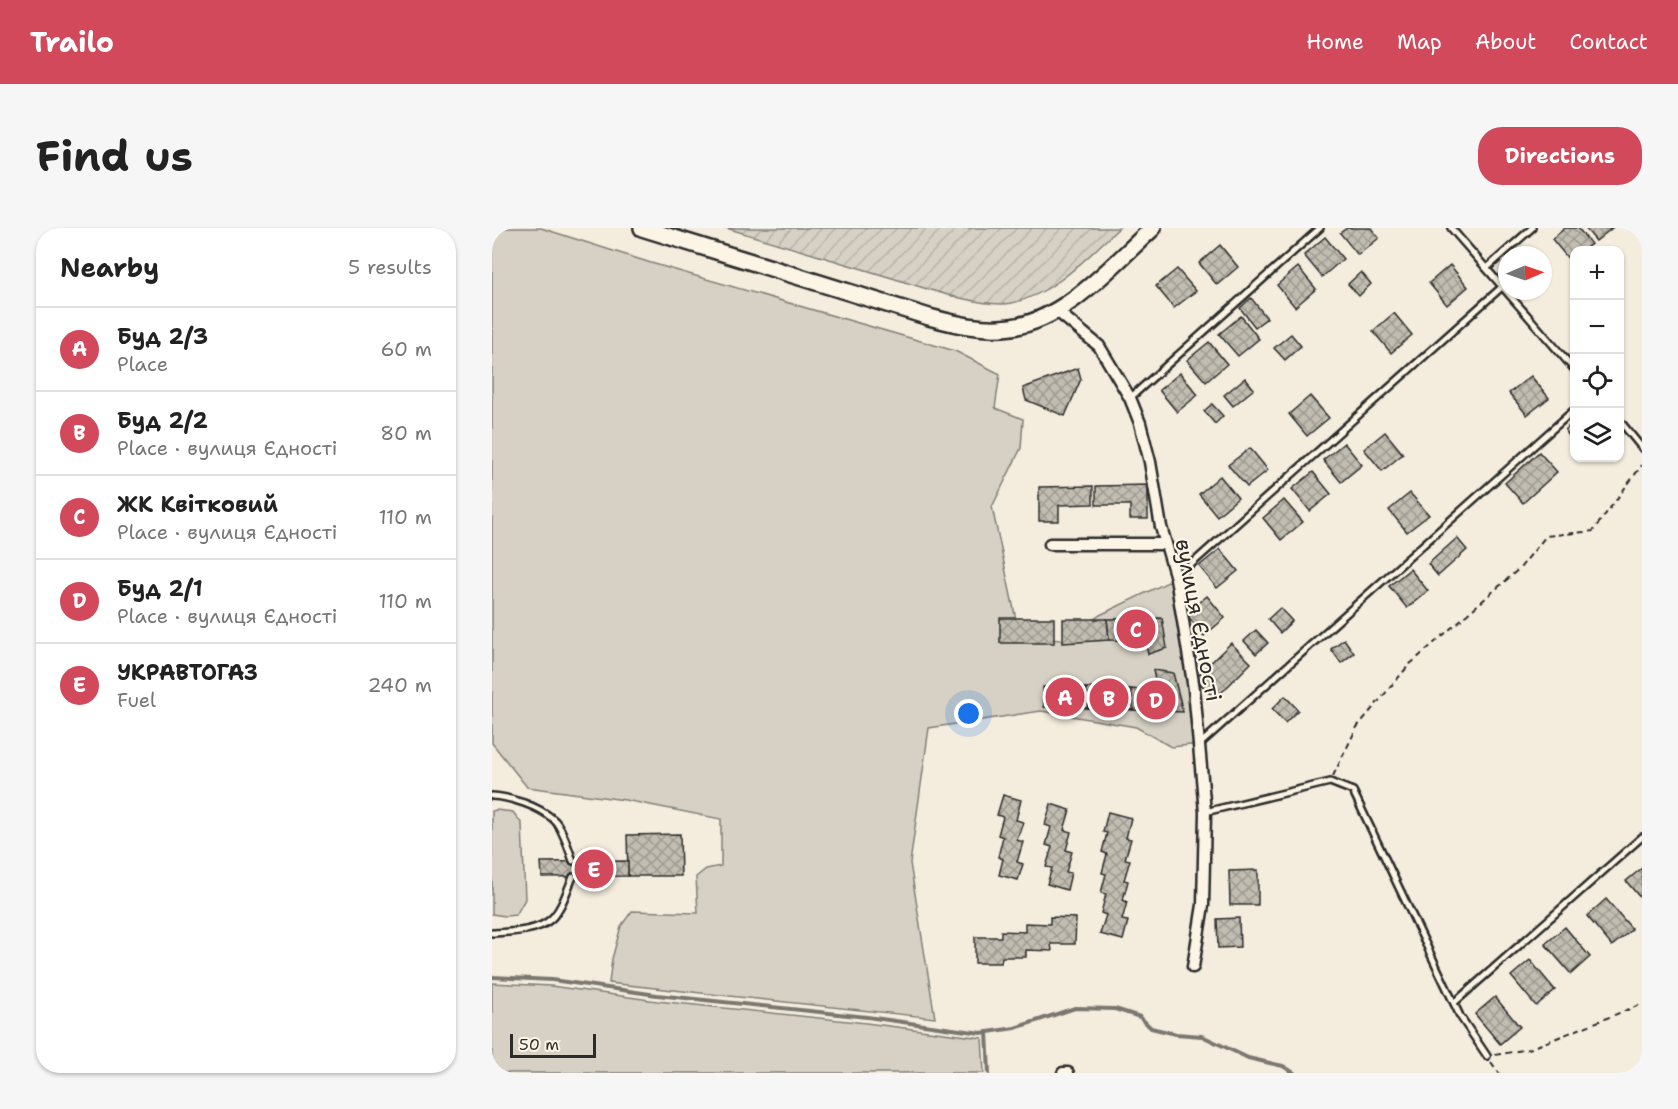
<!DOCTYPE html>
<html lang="en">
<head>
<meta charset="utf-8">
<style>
  :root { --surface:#fff; --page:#f6f6f6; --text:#222; --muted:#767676; --line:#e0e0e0; --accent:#d1495b }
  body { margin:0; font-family:"Shantell Sans",sans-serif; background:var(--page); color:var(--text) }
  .controls { position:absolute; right:18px; top:18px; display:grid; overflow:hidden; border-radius:12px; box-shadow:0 2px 4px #0004 }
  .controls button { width:54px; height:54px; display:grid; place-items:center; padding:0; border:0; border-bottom:2px solid var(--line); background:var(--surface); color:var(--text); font:30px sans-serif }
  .compass { position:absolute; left:1006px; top:18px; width:54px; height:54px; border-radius:50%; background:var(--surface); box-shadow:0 2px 4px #0004; rotate:88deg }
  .scale { position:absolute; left:18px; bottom:15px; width:86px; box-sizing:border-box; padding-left:6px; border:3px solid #2b2b2b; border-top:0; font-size:16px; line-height:21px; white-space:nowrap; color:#2b2b2b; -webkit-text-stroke:4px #fcf5e5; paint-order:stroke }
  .you { position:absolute; left:477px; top:486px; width:21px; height:21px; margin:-15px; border:4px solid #fff; border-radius:50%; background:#1a73e8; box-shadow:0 0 0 9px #1a73e833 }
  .badge { display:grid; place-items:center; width:39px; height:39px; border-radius:50%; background:var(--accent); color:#fff; font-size:20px; font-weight:700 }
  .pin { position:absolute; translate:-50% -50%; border:3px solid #fff; box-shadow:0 2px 6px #0006 }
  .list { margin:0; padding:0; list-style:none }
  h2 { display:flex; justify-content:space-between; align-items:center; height:78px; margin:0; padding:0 24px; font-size:26px }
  h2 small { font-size:20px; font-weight:400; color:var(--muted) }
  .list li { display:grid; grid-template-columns:39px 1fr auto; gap:18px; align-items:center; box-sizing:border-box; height:84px; padding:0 24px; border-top:2px solid var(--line) }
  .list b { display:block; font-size:22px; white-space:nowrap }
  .list p { margin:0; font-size:20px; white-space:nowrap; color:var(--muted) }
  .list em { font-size:20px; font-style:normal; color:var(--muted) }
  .icon { flex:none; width:33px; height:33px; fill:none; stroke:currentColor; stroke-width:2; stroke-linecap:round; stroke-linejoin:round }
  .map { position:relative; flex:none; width:1150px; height:845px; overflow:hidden; border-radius:24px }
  header { display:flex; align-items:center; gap:36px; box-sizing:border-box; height:84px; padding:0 30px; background:var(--accent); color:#fff }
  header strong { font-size:28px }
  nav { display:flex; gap:33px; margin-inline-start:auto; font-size:21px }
  .intro { display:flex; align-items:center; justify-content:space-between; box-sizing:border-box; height:144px; padding:0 36px }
  h1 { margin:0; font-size:42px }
  .button { padding:15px 27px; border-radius:24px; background:var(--accent); color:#fff; font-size:21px; font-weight:700 }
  main { display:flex; gap:36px; padding:0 36px }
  aside { flex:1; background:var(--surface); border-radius:24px; box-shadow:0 2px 4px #0004 }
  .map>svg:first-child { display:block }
  .green { fill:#d6d1c4; stroke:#807e78; stroke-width:1.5 }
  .garden { fill:url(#garden-furrows); stroke:#807e78; stroke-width:1.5 }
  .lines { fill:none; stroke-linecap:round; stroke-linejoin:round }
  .stream { stroke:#7a7771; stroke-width:4 }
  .building { fill:url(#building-cross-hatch); stroke:#2b2b2b; stroke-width:1.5 }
  .service-casing { stroke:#2b2b2b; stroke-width:10 }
  .minor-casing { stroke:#2b2b2b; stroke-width:15 }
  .secondary-casing { stroke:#2b2b2b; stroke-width:20 }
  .path { stroke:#2b2b2b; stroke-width:2; stroke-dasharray:6 4.5; stroke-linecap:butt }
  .service { stroke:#fcf5e5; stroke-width:5 }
  .minor { stroke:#fcf5e5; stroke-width:10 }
  .secondary { stroke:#fcf5e5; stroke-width:15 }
  .labels { text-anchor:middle; stroke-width:4.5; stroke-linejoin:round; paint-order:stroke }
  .street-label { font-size:22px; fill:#2b2b2b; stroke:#fcf5e5 }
</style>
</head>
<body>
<header>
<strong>Trailo</strong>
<nav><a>Home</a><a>Map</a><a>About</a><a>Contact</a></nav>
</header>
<div class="intro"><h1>Find us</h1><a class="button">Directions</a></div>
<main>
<aside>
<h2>Nearby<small>5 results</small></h2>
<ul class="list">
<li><span class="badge">A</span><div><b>Буд 2/3</b><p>Place</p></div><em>60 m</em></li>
<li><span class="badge">B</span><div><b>Буд 2/2</b><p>Place · вулиця Єдності</p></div><em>80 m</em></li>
<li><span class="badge">C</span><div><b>ЖК Квітковий</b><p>Place · вулиця Єдності</p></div><em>110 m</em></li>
<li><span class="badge">D</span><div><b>Буд 2/1</b><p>Place · вулиця Єдності</p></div><em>110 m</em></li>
<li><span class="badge">E</span><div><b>УКРАВТОГАЗ</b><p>Fuel</p></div><em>240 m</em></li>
</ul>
</aside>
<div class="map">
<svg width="1150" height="845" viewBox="0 0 1150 845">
  <defs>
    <pattern id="garden-furrows" width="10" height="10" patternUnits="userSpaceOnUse" patternTransform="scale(1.5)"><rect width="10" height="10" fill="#d6d1c4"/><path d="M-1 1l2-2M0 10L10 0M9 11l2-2" fill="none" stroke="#b8b4a9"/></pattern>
    <pattern id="building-cross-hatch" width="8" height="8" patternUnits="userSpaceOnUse" patternTransform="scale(1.5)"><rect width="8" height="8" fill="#c2bdb1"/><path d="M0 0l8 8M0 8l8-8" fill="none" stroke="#9e9a90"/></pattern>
  </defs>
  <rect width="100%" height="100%" fill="#f4edde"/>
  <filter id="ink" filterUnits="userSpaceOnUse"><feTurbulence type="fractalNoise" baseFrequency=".0167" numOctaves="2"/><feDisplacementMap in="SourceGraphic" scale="12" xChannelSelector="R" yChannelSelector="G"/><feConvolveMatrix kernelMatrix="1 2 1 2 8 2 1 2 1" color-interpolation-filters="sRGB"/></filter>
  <g filter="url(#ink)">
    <g class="green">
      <polygon points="0,0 49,0 159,35 463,123 508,146 503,180 531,191 529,220 500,279 528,410 573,412 608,387 684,350 708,516 679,519 644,499 549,483 437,500 418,635 443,790 117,755 120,731 129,698 140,683 206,685 204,649 214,641 229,638 229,591 133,572 35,559 0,515"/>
      <polygon points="4,582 21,584 30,596 33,671 24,687 13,688 0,686 0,583"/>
      <polygon points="0,755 59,758 165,773 374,795 490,810 492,845 0,845"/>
    </g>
    <path class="garden" d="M234,0H627C596,28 563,66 520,75C492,81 429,59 400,50C345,33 290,17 234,0Z"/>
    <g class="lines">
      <g class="stream">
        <polyline points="0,749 60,752 165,767 375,789 489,805 523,800 583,780 623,781 648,789 659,800 684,806 710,808 756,830 791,838 802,845"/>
        <polyline points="495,804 497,845"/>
      </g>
    </g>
    <g class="building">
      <polygon points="855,0 879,0 887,10 866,27 848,5"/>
      <polygon points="1073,0 1086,0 1099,16 1091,22 1082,22 1082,29 1078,33 1060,11"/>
      <polygon points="1093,0 1120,0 1104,13"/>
      <polygon points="833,9 851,31 830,49 812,27"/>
      <polygon points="728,17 746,39 725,57 707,35"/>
      <polygon points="958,37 976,59 955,77 937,55"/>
      <polygon points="806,39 824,61 803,79 785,57"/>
      <polygon points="685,41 704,63 682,80 664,58"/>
      <polygon points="869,44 879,56 867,68 856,56"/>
      <polygon points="759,70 775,90 763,99 748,80"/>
      <polygon points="902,85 920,107 899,125 881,103"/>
      <polygon points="749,88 767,111 746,128 727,106"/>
      <polygon points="799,106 809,118 793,132 782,120"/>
      <polygon points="717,114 735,136 714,154 695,132"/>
      <polygon points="586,140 589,151 573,188 534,172 531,160"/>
      <polygon points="688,145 706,167 685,184 667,162"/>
      <polygon points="1039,148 1057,170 1035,187 1017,165"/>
      <polygon points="753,150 762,161 741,178 732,167"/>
      <polygon points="818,168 837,190 815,208 797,186"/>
      <polygon points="720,176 731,188 723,196 712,183"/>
      <polygon points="1082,194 1082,215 1073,202"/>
      <polygon points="893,204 911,226 890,243 872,221"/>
      <polygon points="852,215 870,237 849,254 831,232"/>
      <polygon points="758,220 776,242 755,259 736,237"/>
      <polygon points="1047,224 1065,244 1031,275 1013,255"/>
      <polygon points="821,244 839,266 818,283 800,261"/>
      <polygon points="728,248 746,270 725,288 707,266"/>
      <polygon points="656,257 656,291 638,291 638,277 604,277 604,258"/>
      <polygon points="601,258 601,276 567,277 567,293 547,293 547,259"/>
      <polygon points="918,265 937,287 915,304 897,282"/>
      <polygon points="792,272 811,294 789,312 771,290"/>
      <polygon points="965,310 975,322 946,348 936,336"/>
      <polygon points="728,321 746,343 725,360 707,338"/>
      <polygon points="918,341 936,363 915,380 897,358"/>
      <polygon points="715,368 733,390 712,408 694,386"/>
      <polygon points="788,380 800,393 788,405 776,391"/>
      <rect x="508" y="390" width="54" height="25"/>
      <polygon points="670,390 675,420 656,426 653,413 617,412 615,391"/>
      <polygon points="571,391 615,391 617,412 571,415"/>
      <polygon points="764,402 776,415 764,426 752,413"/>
      <polygon points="852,411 862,425 849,435 839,421"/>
      <polygon points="739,415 759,435 723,471 703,450"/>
      <polygon points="661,442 681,445 691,484 641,482 639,461 665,463"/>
      <polygon points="551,459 594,460 596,480 552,479"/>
      <polygon points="594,460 639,461 641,482 596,480"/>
      <polygon points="793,468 806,482 793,495 780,481"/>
      <polygon points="511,567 529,572 524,592 531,594 525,612 531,614 525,634 531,636 526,652 507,647 511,631 506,629 511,609 506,607 511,589 505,587"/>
      <polygon points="559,576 578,582 572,602 579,604 574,622 580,624 574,644 579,645 575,662 555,656 560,640 554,639 560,619 554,617 559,599 553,597"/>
      <polygon points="616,584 639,590 634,610 639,611 633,631 638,632 632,652 636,653 631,672 635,674 630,692 636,693 631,712 608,706 614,687 609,685 614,666 609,665 614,646 610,645 615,626 610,624 615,605 611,604"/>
      <polygon points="188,606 189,648 136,648 135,607"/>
      <polygon points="136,633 136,648 50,649 49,634"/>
      <polygon points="1150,640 1150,672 1134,653"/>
      <polygon points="766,642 766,677 738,677 737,643"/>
      <polygon points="1114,671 1140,701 1120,718 1095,688"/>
      <polygon points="558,689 584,690 583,716 559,716 560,723 534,722 534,729 510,729 509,735 483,735 483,709 509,709 509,703 533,704 533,695 558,696"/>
      <polygon points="747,690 748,719 726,720 725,691"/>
      <polygon points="1073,699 1098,729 1079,746 1053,716"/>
      <polygon points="1038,732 1063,762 1044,778 1019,748"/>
      <polygon points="1003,769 1028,799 1008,816 983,786"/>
    </g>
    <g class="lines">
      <defs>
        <g id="service">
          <polyline points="959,0 1082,141"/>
          <polyline points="995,40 1040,0"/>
          <polyline points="638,170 828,0"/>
          <polyline points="1128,193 1150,220"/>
          <polyline points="684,350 1011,58"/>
          <polyline points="708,516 1082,182"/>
          <path d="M0,568C19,569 46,578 61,591C70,598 77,622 81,633"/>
          <polyline points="713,584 838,554 861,563 968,788 995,828"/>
          <path d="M0,705C18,704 45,704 59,691C70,681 75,662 81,649"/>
          <polyline points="962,775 1150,609"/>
        </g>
        <g id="minor">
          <polyline points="565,83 607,118 638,170 648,195 658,234 669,299 684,350 702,461 713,584 711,677 701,739"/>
          <polyline points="558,316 674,316"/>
          <polyline points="571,845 576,845"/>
        </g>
        <path id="secondary" d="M150,0L437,89C463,96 491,103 519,99C574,92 621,36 661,0"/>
      </defs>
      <use href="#service" class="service-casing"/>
      <use href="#minor" class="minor-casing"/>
      <use href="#secondary" class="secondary-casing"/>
      <g class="path">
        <polyline points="841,548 865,499 917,437 1028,340 1054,308 1101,303 1150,237"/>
        <polyline points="1003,827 1037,821 1150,776"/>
        <polyline points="999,834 1007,845"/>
      </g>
      <use href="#service" class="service"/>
      <use href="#minor" class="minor"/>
      <use href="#secondary" class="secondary"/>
    </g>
  </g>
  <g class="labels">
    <g class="street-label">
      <text transform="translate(707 392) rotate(79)" y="8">вулиця Єдності</text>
    </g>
  </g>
</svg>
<div class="controls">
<button>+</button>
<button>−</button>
<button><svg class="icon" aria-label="locate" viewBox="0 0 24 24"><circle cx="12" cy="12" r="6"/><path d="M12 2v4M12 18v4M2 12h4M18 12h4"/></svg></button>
<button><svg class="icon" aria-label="layers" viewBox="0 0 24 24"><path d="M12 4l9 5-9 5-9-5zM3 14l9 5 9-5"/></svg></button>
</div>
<svg class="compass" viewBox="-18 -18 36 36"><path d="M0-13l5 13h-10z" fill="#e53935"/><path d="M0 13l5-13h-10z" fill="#767676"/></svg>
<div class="scale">50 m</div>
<div class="you"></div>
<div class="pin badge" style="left:573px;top:469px">A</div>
<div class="pin badge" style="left:617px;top:470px">B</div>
<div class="pin badge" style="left:644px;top:401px">C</div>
<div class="pin badge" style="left:664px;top:472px">D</div>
<div class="pin badge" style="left:102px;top:641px">E</div>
</div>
</main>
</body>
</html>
